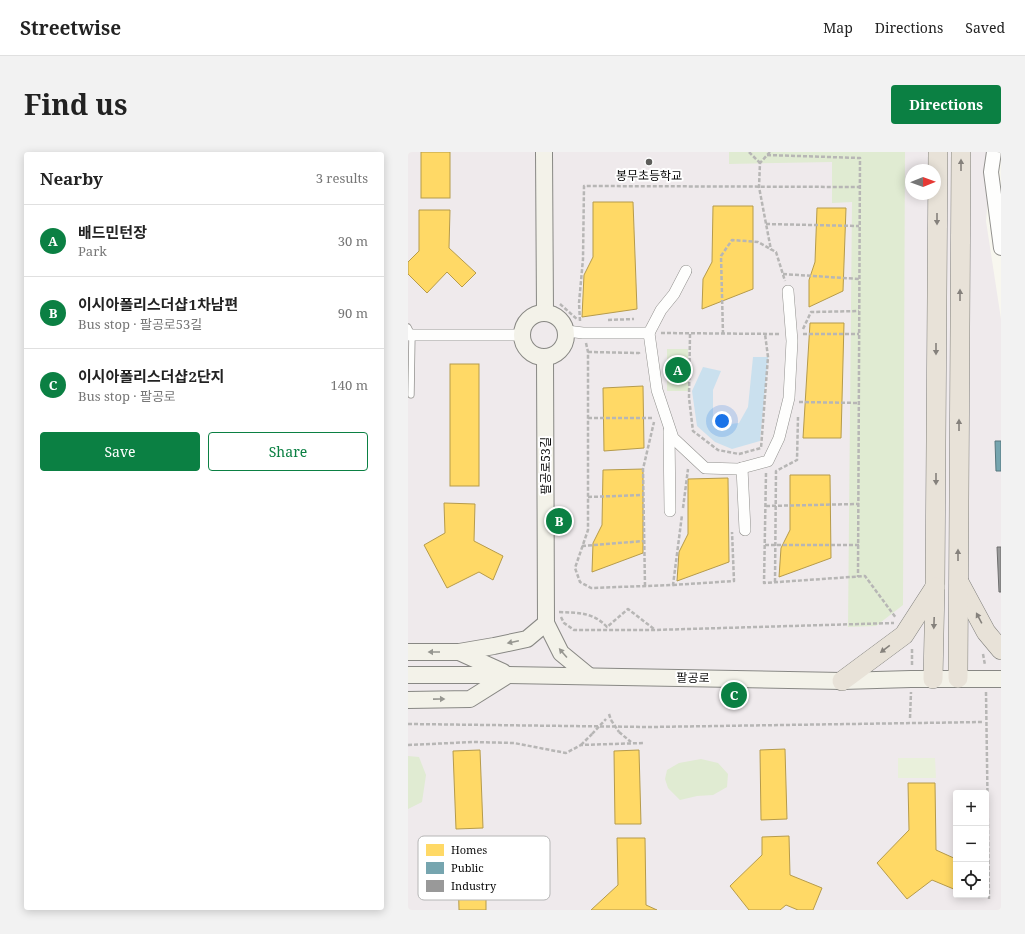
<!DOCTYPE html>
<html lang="en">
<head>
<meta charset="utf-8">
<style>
  :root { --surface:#fff; --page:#f2f2f2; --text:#222; --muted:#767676; --line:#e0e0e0; --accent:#0b8043 }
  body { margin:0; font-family:"Noto Serif","Noto Sans KR",serif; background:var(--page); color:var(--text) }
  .controls { position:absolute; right:12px; bottom:12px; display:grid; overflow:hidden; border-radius:4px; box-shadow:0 2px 10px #0003 }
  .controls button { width:36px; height:36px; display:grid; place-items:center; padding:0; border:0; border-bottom:1px solid var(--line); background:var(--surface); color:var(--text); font:20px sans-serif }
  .compass { position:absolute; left:497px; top:12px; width:36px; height:36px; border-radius:50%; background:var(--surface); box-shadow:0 2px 10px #0003; rotate:89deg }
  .you { position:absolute; left:314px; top:269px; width:14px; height:14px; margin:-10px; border:3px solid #fff; border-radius:50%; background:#1a73e8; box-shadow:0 0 0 6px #1a73e833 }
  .badge { display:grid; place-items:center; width:26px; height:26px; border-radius:50%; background:var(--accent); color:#fff; font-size:13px; font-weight:700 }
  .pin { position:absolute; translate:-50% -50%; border:2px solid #fff; box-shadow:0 1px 4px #0006 }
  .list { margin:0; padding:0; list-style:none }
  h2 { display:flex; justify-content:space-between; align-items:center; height:52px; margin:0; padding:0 16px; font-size:17px }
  h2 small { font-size:13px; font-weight:400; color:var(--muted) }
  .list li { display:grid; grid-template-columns:26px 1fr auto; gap:12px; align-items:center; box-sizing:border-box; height:72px; padding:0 16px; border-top:1px solid var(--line) }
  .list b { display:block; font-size:15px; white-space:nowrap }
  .list p { margin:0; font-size:13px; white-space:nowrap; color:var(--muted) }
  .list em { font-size:13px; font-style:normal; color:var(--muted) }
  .actions { display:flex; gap:8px; padding:12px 16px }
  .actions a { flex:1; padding:9px 0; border:1px solid var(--accent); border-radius:4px; text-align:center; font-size:14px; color:var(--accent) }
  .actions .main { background:var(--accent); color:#fff }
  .icon { flex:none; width:22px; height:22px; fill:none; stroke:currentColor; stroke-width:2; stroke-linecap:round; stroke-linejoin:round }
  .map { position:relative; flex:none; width:593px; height:758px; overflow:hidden; border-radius:4px }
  header { display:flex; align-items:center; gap:24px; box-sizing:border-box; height:56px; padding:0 20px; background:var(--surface); border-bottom:1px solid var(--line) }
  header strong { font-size:19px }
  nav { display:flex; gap:22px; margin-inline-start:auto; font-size:14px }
  .intro { display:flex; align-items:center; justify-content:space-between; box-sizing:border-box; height:96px; padding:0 24px }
  h1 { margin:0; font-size:28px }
  .button { padding:10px 18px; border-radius:4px; background:var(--accent); color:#fff; font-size:14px; font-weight:700 }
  main { display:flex; gap:24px; padding:0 24px }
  aside { flex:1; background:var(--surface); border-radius:4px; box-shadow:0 2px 10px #0003 }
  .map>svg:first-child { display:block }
  .industrial { fill:#efeaec; fill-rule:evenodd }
  .green { fill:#e0ebd2 }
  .pitch { fill:#e9f0db }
  .water { fill:#cae0ee }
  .homes { fill:#ffd966; stroke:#b69b4b }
  .public { fill:#76a5af; stroke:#56777e }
  .industry { fill:#999; stroke:#6e6e6e }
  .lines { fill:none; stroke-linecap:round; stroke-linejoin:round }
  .service-casing { stroke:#92918e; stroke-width:7 }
  .minor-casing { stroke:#92918e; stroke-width:12 }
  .tertiary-casing { stroke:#92918e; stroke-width:16 }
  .secondary-casing { stroke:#888884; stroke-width:18 }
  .trunk-casing { stroke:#7f7f7b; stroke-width:20 }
  .path { stroke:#b7b6b5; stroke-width:2.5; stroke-dasharray:4 2; stroke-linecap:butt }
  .service { stroke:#fefefd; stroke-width:5.5 }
  .minor { stroke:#fefefd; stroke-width:11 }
  .tertiary { stroke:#fefefd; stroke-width:14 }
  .secondary { stroke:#f3f2e9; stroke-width:16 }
  .trunk { stroke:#e8e2d8; stroke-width:19 }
  .path-bridge { stroke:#b7b6b5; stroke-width:2.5; stroke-dasharray:4 2; stroke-linecap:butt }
  .oneway { fill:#85817c }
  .oneway2 { fill:#969690 }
  .poi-dot { fill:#5e5e5b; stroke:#fff; stroke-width:1.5 }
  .labels { text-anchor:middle; stroke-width:4; stroke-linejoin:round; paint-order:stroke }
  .poi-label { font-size:12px; fill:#0b0b0b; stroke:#fff }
  .street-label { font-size:12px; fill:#0b0b0b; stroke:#fff }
  .key { fill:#fff; stroke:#b6b6b6; stroke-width:1 }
  .key-label { font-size:11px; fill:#0b0b0b }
</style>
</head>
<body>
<header>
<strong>Streetwise</strong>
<nav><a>Map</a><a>Directions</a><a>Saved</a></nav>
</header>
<div class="intro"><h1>Find us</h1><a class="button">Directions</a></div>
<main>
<aside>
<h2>Nearby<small>3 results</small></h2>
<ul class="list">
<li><span class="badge">A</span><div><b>배드민턴장</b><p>Park</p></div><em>30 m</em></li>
<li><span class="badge">B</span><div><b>이시아폴리스더샵1차남편</b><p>Bus stop · 팔공로53길</p></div><em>90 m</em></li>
<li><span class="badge">C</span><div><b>이시아폴리스더샵2단지</b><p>Bus stop · 팔공로</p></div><em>140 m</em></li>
</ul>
<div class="actions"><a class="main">Save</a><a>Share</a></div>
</aside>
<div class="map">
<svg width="593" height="758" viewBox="0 0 593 758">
  <rect width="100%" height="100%" fill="#f8f7ef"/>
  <path class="industrial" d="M0,0H584L578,69L593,167V758H0ZM503,18H527V42H503ZM548,641H578V743H548Z"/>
  <g class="green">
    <polygon points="321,0 497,0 495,453 468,474 440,475 444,50 424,51 424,10 321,12"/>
    <polygon points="259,197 280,197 281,239 259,239"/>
    <polygon points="0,604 11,605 18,623 14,650 0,657"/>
    <polygon points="293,607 310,611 320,622 319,635 305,643 289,644 272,648 260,636 257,627 259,618 271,611"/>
  </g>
  <polygon class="pitch" points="490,606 527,606 528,626 490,626"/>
  <polygon class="water" points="345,205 360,205 352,289 324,297 307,290 289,274 284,239 295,215 313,219 305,238 305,264 314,273 331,271 340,255"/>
  <g class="homes">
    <rect x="13" y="0" width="29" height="46"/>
    <polygon points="185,50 225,50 229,157 174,165 176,123 185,105"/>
    <polygon points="305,54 345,54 345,137 294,157 295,127 304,110"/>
    <polygon points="409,56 438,56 435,139 401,155 401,128 407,110"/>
    <polygon points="11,58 42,58 41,96 68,121 54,135 39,120 19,141 0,122 0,110 11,99"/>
    <polygon points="402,171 436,171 433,286 395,286"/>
    <rect x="42" y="212" width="29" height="122"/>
    <polygon points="235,234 236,296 196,299 195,236"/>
    <polygon points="235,317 235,401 184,420 185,391 194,373 195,318"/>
    <polygon points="382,323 422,323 423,406 371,425 373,396 382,378"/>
    <polygon points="320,326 321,410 269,429 271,400 280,382 280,327"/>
    <polygon points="36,351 67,352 66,389 95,404 85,428 71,420 39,436 16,393 37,381"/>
    <polygon points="377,597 379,667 353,668 352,598"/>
    <polygon points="72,598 75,676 48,677 45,599"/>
    <polygon points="231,598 233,672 207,672 206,599"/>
    <polygon points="500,631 527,631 528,698 548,707 548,738 524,728 499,747 469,711 501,678"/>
    <polygon points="381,684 382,723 414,736 405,758 390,758 378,753 372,758 341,758 322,734 354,703 354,685"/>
    <polygon points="209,686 237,686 238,753 249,758 183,758 210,733"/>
    <polygon points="50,717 78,717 78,758 51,758"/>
  </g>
  <polygon class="public" points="587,289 593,289 593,319 588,319"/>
  <polygon class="industry" points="589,395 593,395 593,440 591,440"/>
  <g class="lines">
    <defs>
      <polyline id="service" points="0,175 4,183 3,243"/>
      <g id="minor">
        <polyline points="159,179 175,181 241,181 253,158 266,142 278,119"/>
        <polyline points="241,181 249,238 265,286 297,316 330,317 360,309 371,286 381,246 384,189 380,139"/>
        <polyline points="0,183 114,183"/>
        <polyline points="261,279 262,359"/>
        <polyline points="334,316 337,378"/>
      </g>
      <polyline id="tertiary" points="586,0 583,20 593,96"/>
      <g id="secondary">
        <polyline points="136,0 137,160"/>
        <circle cx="136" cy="183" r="22"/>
        <polyline points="137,205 138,471 153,501 181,524"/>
        <polyline points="0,500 51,500 86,494 119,487 138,471"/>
        <polyline points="51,500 95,520"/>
        <polyline points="0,523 100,523 434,529 503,527 593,527"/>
        <polyline points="0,548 62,547 100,523"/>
      </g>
      <g id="trunk">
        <polyline points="551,430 578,480 593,498"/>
        <polyline points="550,526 553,0"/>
        <polyline points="525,527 527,435 530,0"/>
        <polyline points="434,529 496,483 527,435"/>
      </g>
    </defs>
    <use href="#service" class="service-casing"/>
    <use href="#minor" class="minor-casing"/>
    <use href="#tertiary" class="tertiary-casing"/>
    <use href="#secondary" class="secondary-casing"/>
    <use href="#trunk" class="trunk-casing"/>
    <g class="path">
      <polyline points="341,0 352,11"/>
      <polyline points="362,0 352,11 351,35 363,98"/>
      <polyline points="359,3 452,6 450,425"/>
      <polyline points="358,72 451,74"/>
      <polyline points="375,122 451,127"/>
      <polyline points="152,152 170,168"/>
      <polyline points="200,168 226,167"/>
      <polyline points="172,169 171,151 175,107 176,34 451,35"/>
      <polyline points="395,177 403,160 451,159"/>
      <polyline points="253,181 372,182"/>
      <polyline points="282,182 281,246 285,279 310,298 331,302 353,296 360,205 357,182"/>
      <polyline points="315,182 313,104 324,88 350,90 368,100 377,129"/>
      <polyline points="395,182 451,182"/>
      <polyline points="178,191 180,200 180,378 167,416 172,430 183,436 265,433 274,363"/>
      <polyline points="180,200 231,201 232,203"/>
      <polyline points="391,250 451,251"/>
      <polyline points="180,266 246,266"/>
      <polyline points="358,321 356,431 457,424 488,466"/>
      <polyline points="180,345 235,343"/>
      <polyline points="358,354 451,352"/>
      <polyline points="275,356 280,317"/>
      <polyline points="357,393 451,393"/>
      <polyline points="174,394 236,389"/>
      <polyline points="367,430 368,319 389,308 390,265"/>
      <polyline points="265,433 326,429 324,380"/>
      <polyline points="237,434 235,317 246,270"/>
      <path d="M151,460C171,461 185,460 199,475L220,457L246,477"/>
      <polyline points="153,465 156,471 166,478 246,478 486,471"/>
      <polyline points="575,502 577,513"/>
      <polyline points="504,513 504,496"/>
      <polyline points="578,540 581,747"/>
      <polyline points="201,562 203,568"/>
      <polyline points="502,566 503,540"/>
      <polyline points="0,572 242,575 576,570"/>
      <polyline points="211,580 223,590"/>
      <polyline points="0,593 65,590 106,591 158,601 173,593 236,591"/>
      <polyline points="173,593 184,582"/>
    </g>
    <use href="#service" class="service"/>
    <use href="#minor" class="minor"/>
    <use href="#tertiary" class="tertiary"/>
    <use href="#secondary" class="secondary"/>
    <use href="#trunk" class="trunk"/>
    <g class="path-bridge">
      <polyline points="203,568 211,580"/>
      <polyline points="184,582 198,567"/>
    </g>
  </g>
  <defs><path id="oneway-solid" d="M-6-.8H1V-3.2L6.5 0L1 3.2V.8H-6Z"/></defs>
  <g class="oneway">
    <use href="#oneway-solid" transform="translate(553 13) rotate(-90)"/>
    <use href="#oneway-solid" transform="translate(529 67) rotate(90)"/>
    <use href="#oneway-solid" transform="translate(552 143) rotate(-90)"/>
    <use href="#oneway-solid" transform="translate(528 197) rotate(90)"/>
    <use href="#oneway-solid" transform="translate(551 273) rotate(-90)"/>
    <use href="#oneway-solid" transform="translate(528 327) rotate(90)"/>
    <use href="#oneway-solid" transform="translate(550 403) rotate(-90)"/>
    <use href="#oneway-solid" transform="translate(571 466) rotate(-118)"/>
    <use href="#oneway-solid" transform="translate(526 471) rotate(92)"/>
    <use href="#oneway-solid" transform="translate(477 497) rotate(143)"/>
  </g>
  <g class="oneway2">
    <use href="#oneway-solid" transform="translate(105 490) rotate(168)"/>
    <use href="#oneway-solid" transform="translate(26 500) rotate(180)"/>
    <use href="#oneway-solid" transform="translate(155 501) rotate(-131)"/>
    <use href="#oneway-solid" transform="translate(31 547) rotate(-1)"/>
  </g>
  <circle class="poi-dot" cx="241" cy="10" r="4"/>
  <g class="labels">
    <g class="poi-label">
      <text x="241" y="28">봉무초등학교</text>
    </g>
    <g class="street-label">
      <text transform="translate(138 314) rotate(-90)" y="4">팔공로53길</text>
      <text transform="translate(285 526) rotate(1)" y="4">팔공로</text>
    </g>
  </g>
  <rect x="10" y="684" width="132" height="64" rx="6" class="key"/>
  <rect x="18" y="692" width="18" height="12" fill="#ffd966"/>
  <rect x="18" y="710" width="18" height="12" fill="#76a5af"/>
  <rect x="18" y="728" width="18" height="12" fill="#999"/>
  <g class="key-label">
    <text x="43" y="702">Homes</text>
    <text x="43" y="720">Public</text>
    <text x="43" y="738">Industry</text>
  </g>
</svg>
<div class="controls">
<button>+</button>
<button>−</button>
<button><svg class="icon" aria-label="locate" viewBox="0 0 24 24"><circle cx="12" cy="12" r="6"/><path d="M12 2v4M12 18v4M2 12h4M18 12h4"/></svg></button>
</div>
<svg class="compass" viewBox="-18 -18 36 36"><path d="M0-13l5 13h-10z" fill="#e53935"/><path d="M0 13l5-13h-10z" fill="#767676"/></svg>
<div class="you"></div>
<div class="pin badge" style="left:270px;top:218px">A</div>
<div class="pin badge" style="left:151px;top:369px">B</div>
<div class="pin badge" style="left:326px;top:543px">C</div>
</div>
</main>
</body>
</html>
